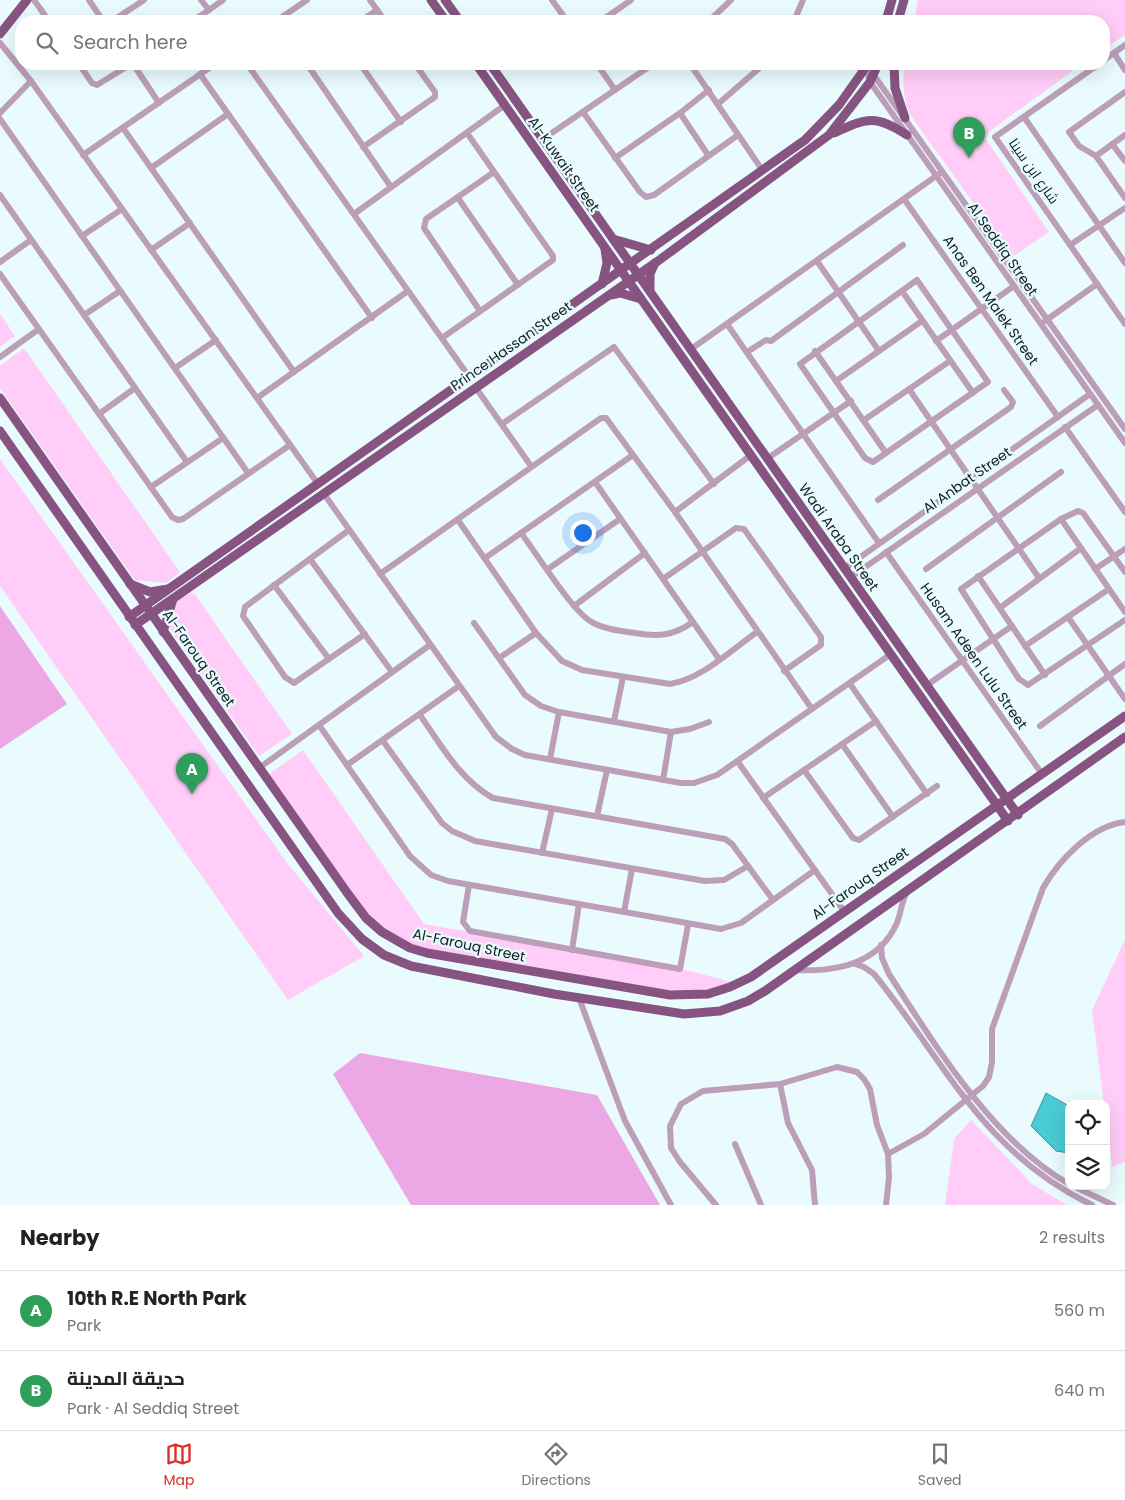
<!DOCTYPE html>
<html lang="en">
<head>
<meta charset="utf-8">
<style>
  :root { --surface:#fff; --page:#f6f6f6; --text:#222; --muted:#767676; --line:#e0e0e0; --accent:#d93025 }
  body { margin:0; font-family:Poppins,Cairo,sans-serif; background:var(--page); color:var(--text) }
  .controls { position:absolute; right:15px; bottom:15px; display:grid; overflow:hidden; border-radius:10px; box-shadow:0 5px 20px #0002 }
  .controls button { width:45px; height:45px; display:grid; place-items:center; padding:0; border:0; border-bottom:1px solid var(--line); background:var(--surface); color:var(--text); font:25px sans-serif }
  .you { position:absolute; left:582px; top:532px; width:18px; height:18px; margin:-12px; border:4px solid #fff; border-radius:50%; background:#1a73e8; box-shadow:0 0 0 8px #1a73e833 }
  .badge { display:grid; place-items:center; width:32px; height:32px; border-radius:50%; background:var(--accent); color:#fff; font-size:16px; font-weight:700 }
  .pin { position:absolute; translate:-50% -41px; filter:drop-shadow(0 1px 2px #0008) }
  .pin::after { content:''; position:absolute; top:26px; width:18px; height:15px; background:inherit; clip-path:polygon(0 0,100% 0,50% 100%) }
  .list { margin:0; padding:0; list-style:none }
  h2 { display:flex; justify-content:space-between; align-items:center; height:65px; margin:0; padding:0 20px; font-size:21px }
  h2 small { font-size:16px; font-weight:400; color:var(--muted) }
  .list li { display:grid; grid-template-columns:32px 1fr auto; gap:15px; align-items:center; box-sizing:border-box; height:80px; padding:0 20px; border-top:1px solid var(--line) }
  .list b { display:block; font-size:19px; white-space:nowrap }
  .list p { margin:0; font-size:16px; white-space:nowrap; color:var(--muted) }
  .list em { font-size:16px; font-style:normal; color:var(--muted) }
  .icon { flex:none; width:28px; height:28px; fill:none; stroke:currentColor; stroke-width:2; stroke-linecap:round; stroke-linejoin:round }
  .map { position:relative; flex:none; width:1125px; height:1205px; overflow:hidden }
  .search { position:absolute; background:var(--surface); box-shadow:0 5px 20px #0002; left:15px; right:15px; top:15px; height:55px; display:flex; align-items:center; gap:12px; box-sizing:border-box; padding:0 18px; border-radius:20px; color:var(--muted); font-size:19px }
  .sheet { height:225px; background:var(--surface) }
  nav { display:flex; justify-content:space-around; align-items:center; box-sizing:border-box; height:70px; border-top:1px solid var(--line); background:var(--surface); font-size:14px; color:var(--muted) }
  nav a { display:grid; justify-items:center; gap:2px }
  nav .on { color:var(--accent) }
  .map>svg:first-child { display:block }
  .green { fill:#ffcdf8 }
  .forest { fill:#eca8e4 }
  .water { fill:#4bcbd5; stroke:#39989f }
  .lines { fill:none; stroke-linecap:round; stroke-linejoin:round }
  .minor { stroke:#bc9eb8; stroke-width:6 }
  .major { stroke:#875482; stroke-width:9 }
  .labels { text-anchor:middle; stroke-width:4.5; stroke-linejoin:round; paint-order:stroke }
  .street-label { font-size:14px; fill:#0e2021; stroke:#e9fbfd }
</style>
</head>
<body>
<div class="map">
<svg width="1125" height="1205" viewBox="0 0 1125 1205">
  <rect width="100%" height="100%" fill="#e9fbfd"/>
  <g class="green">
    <polygon points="918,0 1125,0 1125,35 1104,49 1104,21 914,21"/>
    <path d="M905,64H1082L990,131L986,139L1049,232L1012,257L911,116C903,99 902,82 905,64Z"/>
    <polygon points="0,314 15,336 0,347"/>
    <polygon points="24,348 180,572 166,583 135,580 0,388 0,366"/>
    <polygon points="0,459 287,863 364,956 288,1000 0,586"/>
    <polygon points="194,593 292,734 259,756 170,629 174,598"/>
    <polygon points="303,750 424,924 686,970 735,983 682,996 410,948 378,926 367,914 269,774"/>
    <polygon points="1125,940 1125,1162 1112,1167 1106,1104 1104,1104 1092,1010"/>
    <polygon points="971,1120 1032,1184 1067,1205 945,1205 954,1139"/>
  </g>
  <g class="forest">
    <polygon points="0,606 67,704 0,749"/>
    <polygon points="360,1053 597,1095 660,1205 411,1205 333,1074"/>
  </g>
  <polygon class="water" points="1046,1093 1069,1106 1069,1153 1056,1151 1031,1126"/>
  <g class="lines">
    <g class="minor">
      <polyline points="34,0 49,21"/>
      <polyline points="89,0 103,21"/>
      <polyline points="201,0 209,10"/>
      <polyline points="370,0 385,21"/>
      <polyline points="552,0 567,21"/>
      <polyline points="112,21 144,0"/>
      <polyline points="193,21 223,0"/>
      <polyline points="276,21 307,0"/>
      <polyline points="361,21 377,10"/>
      <polyline points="601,21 631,0"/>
      <polyline points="709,21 731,0"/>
      <polyline points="794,21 803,0"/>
      <polyline points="0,43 31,81 318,484"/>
      <polyline points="1114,53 1125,70"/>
      <polyline points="1104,60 1125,45"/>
      <polyline points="79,64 92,83 97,85 131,64"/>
      <polyline points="133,64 159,103"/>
      <polyline points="247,64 470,378"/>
      <polyline points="307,64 391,187"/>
      <polyline points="360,64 401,122"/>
      <polyline points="597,64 615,90"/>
      <polyline points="690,64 763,171"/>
      <polyline points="1099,64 995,137 1125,324"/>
      <polyline points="866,67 870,82 1125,443"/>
      <polyline points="200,74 372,318"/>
      <polyline points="870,75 873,74 1125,429"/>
      <polyline points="1125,92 1069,132 1079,146 1096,156 1125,198"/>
      <polyline points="718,104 764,64"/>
      <polyline points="583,112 640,192 646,197 654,195 738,135"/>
      <polyline points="0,113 31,81"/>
      <polyline points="680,113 709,90"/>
      <polyline points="1024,117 1125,263"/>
      <polyline points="0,119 248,473"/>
      <polyline points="123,128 294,372"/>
      <polyline points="543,139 653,64"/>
      <polyline points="1112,144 1125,161"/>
      <polyline points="363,147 435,97 435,92 415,64"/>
      <polyline points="83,155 215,64"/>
      <polyline points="1096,156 1125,135"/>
      <polyline points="615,158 680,113 708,155"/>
      <polyline points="151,168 228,114"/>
      <polyline points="0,195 187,462"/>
      <polyline points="458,198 518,285"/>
      <polyline points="904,199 1058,417"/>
      <polyline points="354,214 505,105"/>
      <polyline points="82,236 122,209"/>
      <polyline points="1070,245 1125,208"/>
      <polyline points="151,250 190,223"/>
      <polyline points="817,261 879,351"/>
      <polyline points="0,262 31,240"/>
      <polyline points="0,274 172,517 178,520 183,519 290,445"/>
      <polygon points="917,280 988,382 873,462 865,458 800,364"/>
      <polyline points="902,291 973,393"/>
      <polyline points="480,311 424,228 426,219 494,172"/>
      <polyline points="84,315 120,291"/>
      <polyline points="1045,321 1097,284"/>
      <polyline points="727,324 879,543"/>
      <polyline points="442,338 553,260 553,256 467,133"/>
      <polyline points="936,341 1014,286"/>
      <polyline points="691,349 939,174"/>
      <polyline points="815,351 886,453"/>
      <polyline points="747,352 766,340 771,341 903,245"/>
      <polyline points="0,357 39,329"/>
      <polyline points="175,368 216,340"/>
      <polyline points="836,381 922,321"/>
      <polyline points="476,388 531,466"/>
      <polyline points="909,389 1039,578"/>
      <polyline points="257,398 408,291"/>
      <polyline points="99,414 135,388"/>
      <polyline points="864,420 950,361"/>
      <polyline points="502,424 614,347 714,484"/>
      <polyline points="1065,427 1125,512"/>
      <polyline points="768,458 851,401"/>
      <polyline points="595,482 719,659"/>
      <polyline points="151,487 223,438"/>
      <polyline points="324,494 496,737 512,749 525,755 681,783 694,783 717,775 891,654"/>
      <polyline points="878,500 1011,407 1013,402 1004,390"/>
      <polyline points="675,512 751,455"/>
      <polyline points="1061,519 1125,612"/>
      <path d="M458,520L536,633L562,661L582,670L670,684C702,679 731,650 757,632"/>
      <polyline points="349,530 245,607 243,616 285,677 294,683 365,634"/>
      <path d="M521,533C537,554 571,609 590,621C602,629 621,631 635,633C658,637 673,636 693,622"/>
      <polyline points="886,552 1042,774"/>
      <polyline points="485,558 633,455"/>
      <polyline points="310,559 392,672"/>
      <polyline points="845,568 1090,394"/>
      <polyline points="548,569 620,519"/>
      <polyline points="926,569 1061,472"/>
      <polyline points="1095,569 1125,549"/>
      <polyline points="1125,572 1083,513 1078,511 1061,519 961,589 1019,679 1028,685 1125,620"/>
      <polyline points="380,574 601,418 606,418 675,512 812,709"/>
      <polyline points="978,576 1045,675"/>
      <polyline points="851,577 1098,405"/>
      <polyline points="663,579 736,528 744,529 821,637 821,645 784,671"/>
      <polyline points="274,585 329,659"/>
      <polyline points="574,606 645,553"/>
      <polyline points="1001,607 1081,548"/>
      <polyline points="1068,617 1125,699"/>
      <polyline points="474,623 525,695 541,706 559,712 671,732 690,729 709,722"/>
      <polyline points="1025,646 1109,589"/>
      <polyline points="499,658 536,633"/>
      <polyline points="850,684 927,794"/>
      <polyline points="927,685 1012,626"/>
      <path d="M420,715C441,745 460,780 493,798L725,839L732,844L773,900"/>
      <polyline points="614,721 623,677"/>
      <polyline points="319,725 410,856 431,875 448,881 721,929 741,923 815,870"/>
      <polyline points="1040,726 1125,664"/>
      <polyline points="383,741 442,823 452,831 475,841 705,881 724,880 748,866"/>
      <polyline points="842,744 893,817"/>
      <polyline points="550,759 559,712"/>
      <polyline points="738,762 844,911"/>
      <polyline points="347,765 459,686"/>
      <polyline points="259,768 430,645"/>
      <polyline points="804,770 853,838 859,840 937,786"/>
      <polyline points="663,780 671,732"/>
      <polyline points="763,798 876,721"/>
      <polyline points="597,816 607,770"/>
      <polyline points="542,853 552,809"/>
      <polyline points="469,885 463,922 470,931 680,969 688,925"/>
      <polyline points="624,912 632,869"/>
      <path d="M881,945L882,958L889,974C935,1045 993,1141 1069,1184"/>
      <polyline points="572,950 579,904"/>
      <path d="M855,964L864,967L874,974C947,1064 981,1151 1092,1205"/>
      <path d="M796,970C835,972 877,965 896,925C901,915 901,902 907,892"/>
      <polyline points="579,998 625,1121 671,1205"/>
      <polyline points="780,1084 788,1123 812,1170 815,1205"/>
      <polyline points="735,1144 761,1205"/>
      <path d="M888,1154L924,1134L983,1086L989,1077L992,1062V1029L1043,888C1059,860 1091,826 1125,822"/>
      <polyline points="1073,1186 1113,1205"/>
      <polyline points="716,1205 680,1162 671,1148 670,1126 681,1104 703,1091 780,1084 837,1067 857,1072 864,1079 870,1089 877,1125 888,1154 889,1177 886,1205"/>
    </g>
    <g class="major">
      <polyline points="431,0 446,21"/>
      <polyline points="445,0 460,21"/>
      <polyline points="886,21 892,0"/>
      <polyline points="898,21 904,0"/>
      <polyline points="0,34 27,0"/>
      <polyline points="476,64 1008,821"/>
      <polyline points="490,64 1018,815"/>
      <polyline points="894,64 895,88 905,118"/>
      <path d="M834,133C867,118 875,114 907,135"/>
      <polyline points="613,239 651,250"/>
      <polyline points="602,284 607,263 605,249"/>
      <polyline points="650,291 650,274 655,263"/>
      <polyline points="611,295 620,293 641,299"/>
      <polyline points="0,398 348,894 366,918 382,932 410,948 427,953 670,995 708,994 730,987 751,977 1125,716"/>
      <polyline points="0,431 338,913 362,939 384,955 411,966 554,994 684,1014 720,1011 748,1001 765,991 1125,737"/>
      <polyline points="130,584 150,592 168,589"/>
      <polyline points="129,617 805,140 839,105 868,64"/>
      <polyline points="135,625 658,261 829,135 870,82 878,64"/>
      <polyline points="163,632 173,599"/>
    </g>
  </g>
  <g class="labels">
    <g class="street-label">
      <text transform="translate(564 164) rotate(55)" y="5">Al-Kuwait Street</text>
      <text transform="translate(1034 171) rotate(55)" y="5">شارع ابن سينا</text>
      <text transform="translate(1003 249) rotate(55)" y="5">Al Seddiq Street</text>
      <text transform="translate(991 300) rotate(55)" y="5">Anas Ben Malek Street</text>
      <text transform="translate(511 346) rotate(-35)" y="5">Prince Hassan Street</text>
      <text transform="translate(967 480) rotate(-35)" y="5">Al Anbat Street</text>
      <text transform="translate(839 537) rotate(55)" y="5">Wadi Araba Street</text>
      <text transform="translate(974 656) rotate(55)" y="5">Husam Adeen Lulu Street</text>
      <text transform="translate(199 658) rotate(55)" y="5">Al-Farouq Street</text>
      <text transform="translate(860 883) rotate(-35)" y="5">Al-Farouq Street</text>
      <text transform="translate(469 945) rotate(12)" y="5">Al-Farouq Street</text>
    </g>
  </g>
</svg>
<div class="controls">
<button><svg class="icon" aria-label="locate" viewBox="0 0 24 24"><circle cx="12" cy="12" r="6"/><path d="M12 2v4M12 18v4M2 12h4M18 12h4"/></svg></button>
<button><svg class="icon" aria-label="layers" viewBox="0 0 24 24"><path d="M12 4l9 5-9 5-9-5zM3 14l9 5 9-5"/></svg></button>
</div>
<div class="you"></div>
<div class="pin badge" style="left:192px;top:794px;background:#2e9e5b">A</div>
<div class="pin badge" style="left:969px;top:158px;background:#2e9e5b">B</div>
<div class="search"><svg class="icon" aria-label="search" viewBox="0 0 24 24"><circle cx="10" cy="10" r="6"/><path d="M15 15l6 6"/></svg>Search here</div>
</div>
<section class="sheet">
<h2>Nearby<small>2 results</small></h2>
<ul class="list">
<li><span class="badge" style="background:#2e9e5b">A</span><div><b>10th R.E North Park</b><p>Park</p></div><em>560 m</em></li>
<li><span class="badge" style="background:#2e9e5b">B</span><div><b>حديقة المدينة</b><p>Park · Al Seddiq Street</p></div><em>640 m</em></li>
</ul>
</section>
<nav>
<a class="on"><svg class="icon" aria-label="map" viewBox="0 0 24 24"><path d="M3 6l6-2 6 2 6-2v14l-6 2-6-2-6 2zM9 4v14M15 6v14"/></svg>Map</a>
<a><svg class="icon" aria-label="directions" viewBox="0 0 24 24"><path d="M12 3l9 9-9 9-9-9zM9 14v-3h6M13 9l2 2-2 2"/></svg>Directions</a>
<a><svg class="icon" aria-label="saved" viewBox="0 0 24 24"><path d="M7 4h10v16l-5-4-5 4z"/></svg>Saved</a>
</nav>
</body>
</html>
